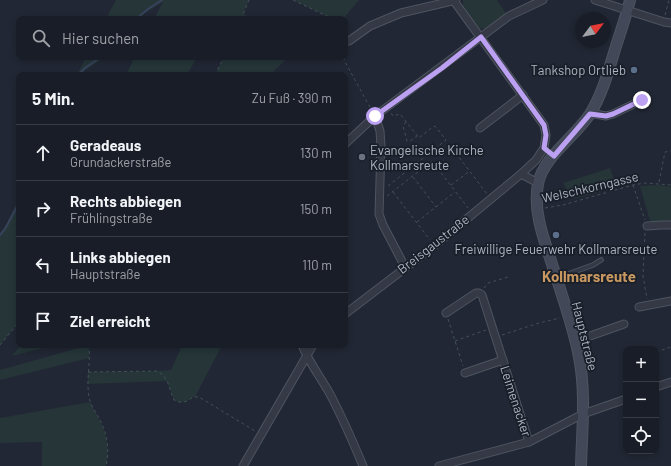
<!DOCTYPE html>
<html lang="de">
<head>
<meta charset="utf-8">
<style>
  :root { --surface:#191d27; --page:#262a33; --text:#f1f3f6; --muted:#9fa2a7; --line:#373b44 }
  body { margin:0; font-family:Barlow,sans-serif; background:var(--page); color:var(--text) }
  .controls { position:absolute; right:12px; bottom:12px; display:grid; overflow:hidden; border-radius:8px; box-shadow:0 2px 6px #0003 }
  .controls button { width:36px; height:36px; display:grid; place-items:center; padding:0; border:0; border-bottom:1px solid var(--line); background:var(--surface); color:var(--text); font:20px sans-serif }
  .compass { position:absolute; left:575px; top:12px; width:36px; height:36px; border-radius:50%; background:var(--surface); box-shadow:0 2px 6px #0003; rotate:58deg }
  .stop { position:absolute; width:12px; height:12px; margin:-9px; border:3px solid #bca0f2; border-radius:50%; background:#fff }
  .stop.end { background:#bca0f2; border-color:#fff; box-shadow:0 1px 4px #0008 }
  .list { margin:0; padding:0; list-style:none }
  h2 { display:flex; justify-content:space-between; align-items:center; height:52px; margin:0; padding:0 16px; font-size:17px }
  h2 small { font-size:13px; font-weight:400; color:var(--muted) }
  .list li { display:grid; grid-template-columns:26px 1fr auto; gap:12px; align-items:center; box-sizing:border-box; height:56px; padding:0 16px; border-top:1px solid var(--line) }
  .list b { display:block; font-size:15px; white-space:nowrap }
  .list p { margin:0; font-size:13px; white-space:nowrap; color:var(--muted) }
  .list em { font-size:13px; font-style:normal; color:var(--muted) }
  .icon { flex:none; width:22px; height:22px; fill:none; stroke:currentColor; stroke-width:2; stroke-linecap:round; stroke-linejoin:round }
  .map { position:relative; flex:none; width:671px; height:466px; overflow:hidden }
  .search { position:absolute; background:var(--surface); box-shadow:0 2px 6px #0003; left:16px; top:16px; width:332px; height:44px; display:flex; align-items:center; gap:10px; box-sizing:border-box; padding:0 14px; border-radius:8px; color:var(--muted); font-size:15px }
  .panel { position:absolute; background:var(--surface); box-shadow:0 2px 6px #0003; left:16px; top:72px; width:332px; height:276px; border-radius:8px }
  .map>svg:first-child { display:block }
  .green { fill:#253538 }
  .lines { fill:none; stroke-linecap:round; stroke-linejoin:round }
  .stream { stroke:#37435c; stroke-width:2 }
  .service-casing { stroke:#4e5460; stroke-width:5.5 }
  .minor-casing { stroke:#4e5460; stroke-width:9 }
  .secondary-casing { stroke:#4e5460; stroke-width:12 }
  .path { stroke:#425155; stroke-width:1; stroke-dasharray:3 3; stroke-linecap:butt }
  .service { stroke:#343945; stroke-width:3.5 }
  .minor { stroke:#343945; stroke-width:7 }
  .secondary { stroke:#424858; stroke-width:10 }
  .route { stroke:#bca0f2; stroke-width:5 }
  .service-dot { fill:#5c6f8a; stroke:#191f29; stroke-width:1.5 }
  .worship-dot { fill:#6b7280; stroke:#191f29; stroke-width:1.5 }
  .labels { text-anchor:middle; stroke-width:3.5; stroke-linejoin:round; paint-order:stroke }
  .poi-label { font-size:13px; fill:#aeb4c2; stroke:#191f29; text-anchor:end }
  .street-label { font-size:13px; fill:#aeb4c2; stroke:#191f29 }
  .quarter-label { font-size:15px; font-weight:bold; fill:#ca9861; stroke:#191f29 }
</style>
</head>
<body>
<div class="map">
<svg width="671" height="466" viewBox="0 0 671 466">
  <rect width="100%" height="100%" fill="#212734"/>
  <g class="green">
    <polygon points="116,0 249,0 243,13 250,19 154,19 163,2 145,13 139,19 106,19"/>
    <polygon points="293,0 359,0 343,19 333,19"/>
    <polygon points="463,0 497,0 507,15 485,29 479,28 463,7"/>
    <polygon points="86,57 105,57 84,71 80,75 75,75 79,71"/>
    <polygon points="135,57 197,57 187,75 126,75"/>
    <polygon points="224,57 288,57 270,75 215,75"/>
    <polygon points="610,168 617,187 573,199 563,183"/>
    <polygon points="659,185 671,187 671,222 650,221 640,186"/>
    <polygon points="19,198 19,322 0,345 0,233 6,225"/>
    <polygon points="21,345 54,345 12,356"/>
    <path d="M89,345H222L195,397H193C187,402 181,404 174,400L167,381L88,384V372L157,371L171,370L181,348H89V358L0,380V370Z"/>
    <path d="M90,402C102,423 112,442 106,466H42V442L0,443V418Z"/>
  </g>
  <g class="lines">
    <g class="stream">
      <polyline points="136,19 148,9 162,0"/>
      <polyline points="78,75 85,68 101,57"/>
      <polyline points="0,235 5,229 19,203"/>
    </g>
    <defs>
      <polyline id="service" points="557,278 593,265 601,260"/>
      <g id="minor">
        <polyline points="595,0 664,22 671,23"/>
        <polyline points="349,41 370,26 401,13 456,0"/>
        <polyline points="590,113 606,116 613,114 642,100"/>
        <polyline points="375,116 380,131 381,146 379,214 383,225 405,267"/>
        <polyline points="480,128 523,95"/>
        <polyline points="345,144 375,116 509,16 543,0"/>
        <polyline points="521,174 538,183"/>
        <polyline points="647,226 661,225 671,225"/>
        <polyline points="639,307 671,301"/>
        <polyline points="446,313 476,293 479,293 482,295 529,442"/>
        <polyline points="345,314 434,246 521,174 536,160 544,148 546,135 544,125 454,1"/>
        <polyline points="576,341 624,324"/>
        <path d="M302,345C309,363 322,379 331,396C343,419 353,442 363,466"/>
        <polyline points="465,373 503,360"/>
        <polyline points="656,387 671,382"/>
        <polyline points="243,466 313,345"/>
        <polyline points="439,466 529,442 583,414 626,399"/>
      </g>
      <path id="secondary" d="M581,466C582,430 586,393 579,357C573,325 561,293 551,261C543,237 533,210 538,184C543,157 575,137 590,114C603,93 609,69 616,46C621,31 626,16 630,0"/>
    </defs>
    <use href="#service" class="service-casing"/>
    <use href="#minor" class="minor-casing"/>
    <use href="#secondary" class="secondary-casing"/>
    <g class="path">
      <polyline points="293,0 333,19"/>
      <polyline points="665,15 669,0"/>
      <polyline points="241,19 249,0"/>
      <polyline points="344,57 344,60 371,109"/>
      <polyline points="215,75 224,57"/>
      <polyline points="406,122 403,126 407,141 410,141 417,136"/>
      <polyline points="452,148 487,194"/>
      <polyline points="413,177 436,207"/>
      <polyline points="659,182 665,152 671,151"/>
      <polyline points="451,185 470,171"/>
      <polyline points="633,185 645,220"/>
      <polyline points="388,186 446,140 436,127 434,126 419,138 400,114 393,116 391,113"/>
      <polyline points="393,192 430,240"/>
      <polyline points="387,196 432,161 468,208"/>
      <polyline points="545,208 563,205 633,185 645,183 671,185"/>
      <polyline points="417,222 455,192"/>
      <polyline points="645,233 643,276 647,299"/>
      <polyline points="484,288 488,283 508,277"/>
      <polyline points="448,319 463,366"/>
      <polyline points="502,335 539,323 560,318"/>
      <polyline points="455,341 486,330"/>
      <polyline points="0,345 19,322"/>
      <path d="M89,345C91,364 85,383 90,401C92,407 96,413 99,418C107,433 110,449 106,466"/>
      <polyline points="656,352 671,347"/>
      <path d="M88,372L157,371C169,377 169,389 174,400C181,404 187,402 193,397H199L255,431"/>
    </g>
    <use href="#service" class="service"/>
    <use href="#minor" class="minor"/>
    <use href="#secondary" class="secondary"/>
  </g>
  <g class="lines">
    <polyline class="route" points="375,116 442,68 481,37 544,125 546,135 544,148 554,156 590,114 606,116 613,114 642,100"/>
  </g>
  <g class="service-dot">
    <circle cx="634" cy="70" r="4"/>
    <circle cx="556" cy="235" r="4"/>
  </g>
  <circle class="worship-dot" cx="362" cy="157" r="4"/>
  <g class="labels">
    <g class="poi-label">
      <text x="626" y="75">Tankshop Ortlieb</text>
      <text x="370" y="155" text-anchor="start">Evangelische Kirche<tspan x="370" dy="15">Kollmarsreute</tspan></text>
      <text x="556" y="254" text-anchor="middle">Freiwillige Feuerwehr Kollmarsreute</text>
    </g>
    <g class="street-label">
      <text transform="translate(590 187) rotate(-13)" y="5">Welschkorngasse</text>
      <text transform="translate(433 244) rotate(-38)" y="5">Breisgaustraße</text>
      <text transform="translate(585 336) rotate(76)" y="5">Hauptstraße</text>
      <text transform="translate(516 401) rotate(72)" y="5">Leimenacker</text>
    </g>
    <g class="quarter-label">
      <text x="589" y="282">Kollmarsreute</text>
    </g>
  </g>
</svg>
<div class="controls">
<button>+</button>
<button>−</button>
<button><svg class="icon" aria-label="locate" viewBox="0 0 24 24"><circle cx="12" cy="12" r="6"/><path d="M12 2v4M12 18v4M2 12h4M18 12h4"/></svg></button>
</div>
<svg class="compass" viewBox="-18 -18 36 36"><path d="M0-13l5 13h-10z" fill="#e53935"/><path d="M0 13l5-13h-10z" fill="#9fa2a7"/></svg>
<div class="stop" style="left:375px;top:116px"></div>
<div class="stop end" style="left:642px;top:100px"></div>
<div class="search"><svg class="icon" aria-label="search" viewBox="0 0 24 24"><circle cx="10" cy="10" r="6"/><path d="M15 15l6 6"/></svg>Hier suchen</div>
<section class="panel">
<h2>5 Min.<small>Zu Fuß · 390 m</small></h2>
<ul class="list">
<li><svg class="icon" aria-label="ahead" viewBox="0 0 24 24"><path d="M12 20V5M6 11l6-6 6 6"/></svg><div><b>Geradeaus</b><p>Grundackerstraße</p></div><em>130 m</em></li>
<li><svg class="icon" aria-label="right" viewBox="0 0 24 24"><path d="M7 20v-9h11M14 6l5 5-5 5"/></svg><div><b>Rechts abbiegen</b><p>Frühlingstraße</p></div><em>150 m</em></li>
<li><svg class="icon" aria-label="left" viewBox="0 0 24 24"><path d="M17 20v-9H6M10 6l-5 5 5 5"/></svg><div><b>Links abbiegen</b><p>Hauptstraße</p></div><em>110 m</em></li>
<li><svg class="icon" aria-label="arrive" viewBox="0 0 24 24"><path d="M6 21V4h12l-3 4 3 4H6"/></svg><div><b>Ziel erreicht</b></div></li>
</ul>
</section>
</div>
</body>
</html>
